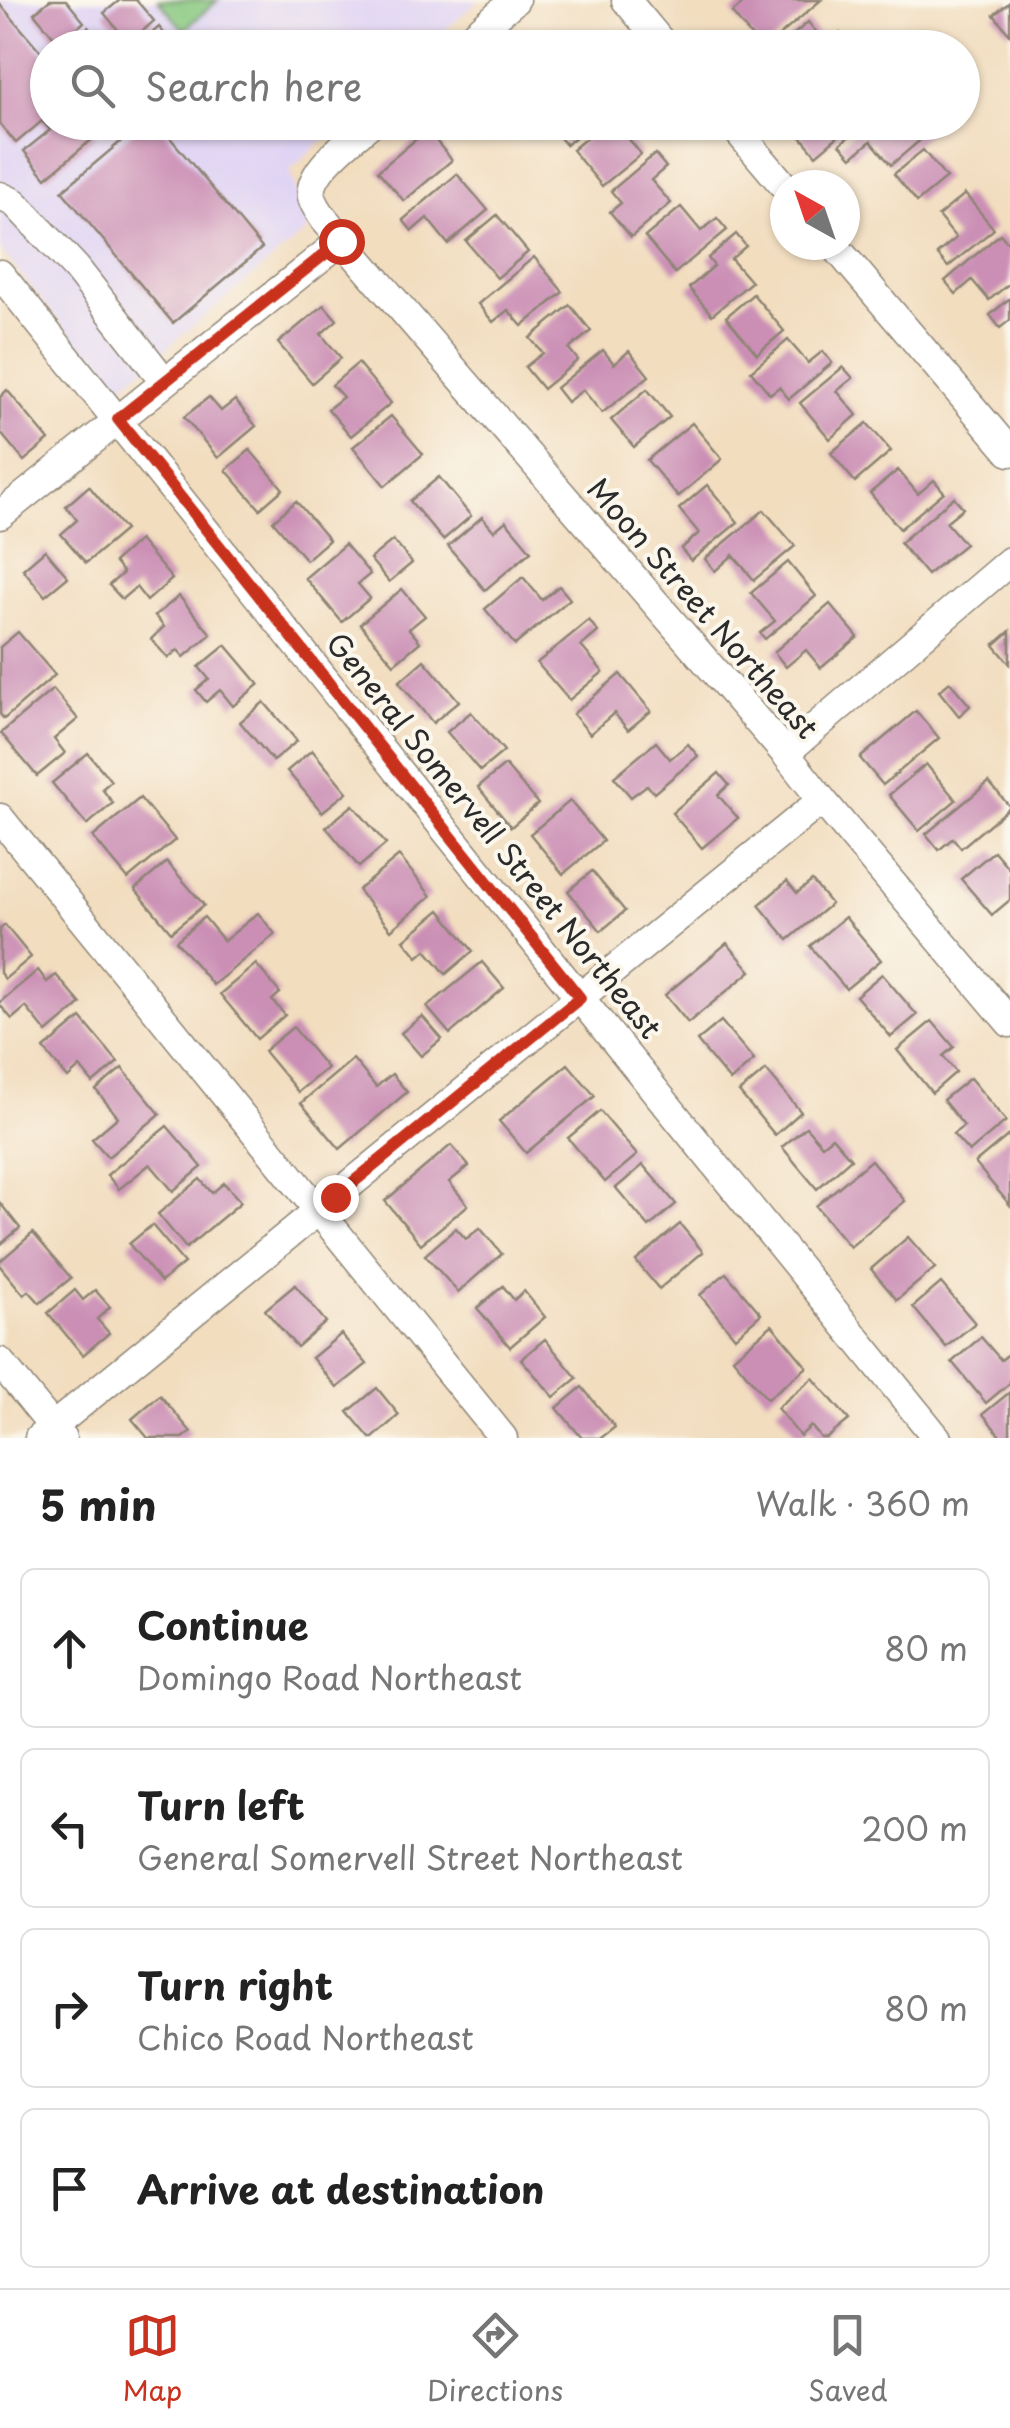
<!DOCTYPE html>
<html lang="en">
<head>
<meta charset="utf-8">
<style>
  :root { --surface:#fff; --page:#f2f2f2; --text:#222; --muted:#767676; --line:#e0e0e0; --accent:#c8321e }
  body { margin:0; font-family:"Playpen Sans",sans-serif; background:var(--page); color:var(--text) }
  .compass { position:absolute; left:770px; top:170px; width:90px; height:90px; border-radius:50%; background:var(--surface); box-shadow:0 2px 8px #0004; rotate:320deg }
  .stop { position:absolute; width:30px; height:30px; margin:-22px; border:8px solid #c8321e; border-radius:50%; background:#fff }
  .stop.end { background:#c8321e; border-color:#fff; box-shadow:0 2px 10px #0008 }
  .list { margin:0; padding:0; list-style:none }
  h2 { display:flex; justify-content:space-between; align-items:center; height:130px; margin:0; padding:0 40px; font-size:42px }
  h2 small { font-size:32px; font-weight:400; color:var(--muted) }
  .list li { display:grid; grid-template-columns:65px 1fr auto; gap:30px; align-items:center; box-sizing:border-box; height:160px; margin:0 20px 20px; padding:0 20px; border:2px solid var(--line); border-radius:15px }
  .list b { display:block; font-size:38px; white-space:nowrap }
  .list p { margin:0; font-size:32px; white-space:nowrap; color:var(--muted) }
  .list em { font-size:32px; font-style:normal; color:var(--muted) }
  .icon { flex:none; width:55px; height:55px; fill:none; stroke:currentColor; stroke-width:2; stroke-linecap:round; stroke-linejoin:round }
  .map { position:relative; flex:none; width:1010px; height:1438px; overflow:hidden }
  .search { position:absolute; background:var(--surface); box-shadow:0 2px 8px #0004; left:30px; right:30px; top:30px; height:110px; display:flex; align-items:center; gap:25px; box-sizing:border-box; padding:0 35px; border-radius:55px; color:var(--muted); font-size:38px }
  .sheet { height:850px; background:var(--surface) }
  nav { display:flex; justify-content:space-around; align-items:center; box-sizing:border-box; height:140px; border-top:2px solid var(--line); background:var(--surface); font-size:28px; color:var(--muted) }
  nav a { display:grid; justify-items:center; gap:5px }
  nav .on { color:var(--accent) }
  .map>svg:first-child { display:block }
  .built { fill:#e0d4f4 }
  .green { fill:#87c880; stroke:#597a56; stroke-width:2.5 }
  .building { fill:#cb8fb5 }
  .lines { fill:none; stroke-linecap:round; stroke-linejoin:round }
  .minor-casing { stroke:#8e8475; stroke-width:31 }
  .minor { stroke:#fff; stroke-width:28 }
  .route { stroke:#c8321e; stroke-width:12 }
  .labels { text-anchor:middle; stroke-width:8; stroke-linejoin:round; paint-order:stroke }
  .street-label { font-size:30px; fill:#2b2b2b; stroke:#fbf7ec }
</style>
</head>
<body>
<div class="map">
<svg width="1010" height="1438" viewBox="0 0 1010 1438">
  <rect width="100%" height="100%" fill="#fbf7ec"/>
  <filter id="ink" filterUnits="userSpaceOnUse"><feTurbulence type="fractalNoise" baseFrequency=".01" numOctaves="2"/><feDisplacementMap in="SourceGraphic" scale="20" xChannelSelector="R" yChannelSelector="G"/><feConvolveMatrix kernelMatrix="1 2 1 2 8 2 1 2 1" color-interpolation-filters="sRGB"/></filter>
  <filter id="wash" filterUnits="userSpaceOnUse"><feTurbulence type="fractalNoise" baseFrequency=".0048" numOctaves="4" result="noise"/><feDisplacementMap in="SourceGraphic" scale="40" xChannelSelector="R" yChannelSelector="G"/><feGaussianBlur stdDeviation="2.25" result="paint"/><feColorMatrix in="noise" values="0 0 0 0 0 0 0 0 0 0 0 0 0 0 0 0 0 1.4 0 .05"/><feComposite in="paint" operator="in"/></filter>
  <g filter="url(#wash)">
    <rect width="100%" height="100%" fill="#f2ddbf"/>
    <polygon class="built" points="0,0 479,0 426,47 48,48 48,122 342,123 289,171 309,229 116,391 0,249"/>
    <polygon class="green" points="158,0 218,0 184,30"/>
    <g id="blocks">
      <g class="building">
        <polygon points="50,0 66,0 84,22 59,43 34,13"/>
        <polygon points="120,0 136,0 154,21 129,43 104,13"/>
        <polygon points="747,0 821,0 765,48 761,48 732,13"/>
        <polygon points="1010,2 1010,34 994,15"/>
        <polygon points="0,4 48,60 48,122 84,122 96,136 46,178 24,151 50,130 42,121 16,143 0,124"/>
        <polygon points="808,22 827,45 840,33 852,48 778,48"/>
        <polygon points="88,27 105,48 64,48"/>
        <polygon points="159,27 176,48 135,48"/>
        <polygon points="144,122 157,122 262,248 173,323 62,191"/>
        <polygon points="547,122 594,122 566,145"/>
        <polygon points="605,122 615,122 641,154 602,186 572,150"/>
        <polygon points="789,122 855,122 816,155"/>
        <polygon points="866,122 936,122 938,125 891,165 871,141 852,157 840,144"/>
        <polygon points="427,130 452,160 404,201 378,171"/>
        <polygon points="923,150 946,178 917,202 894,174"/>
        <polygon points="655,154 666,167 651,180 671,203 631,237 610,212 621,203 611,191"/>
        <polygon points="457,174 488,210 448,244 427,218 412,231 403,220"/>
        <polygon points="965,194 994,229 948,267 937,254 956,238 938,216"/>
        <polygon points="681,207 701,231 717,218 727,230 675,273 645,237"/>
        <polygon points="497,215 528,252 497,278 466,241"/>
        <polygon points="736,234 746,246 731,259 751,282 712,315 689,288 714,266 708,258"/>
        <polygon points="1000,234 1010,245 1010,283 989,300 972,280 956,294 945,281"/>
        <polygon points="534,257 563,292 522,326 508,310 493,322 478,304"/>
        <polygon points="753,294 784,331 757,354 726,317"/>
        <polygon points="1010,298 1010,320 1000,328 990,315"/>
        <polygon points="324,305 337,320 321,334 341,358 312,383 278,343"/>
        <polygon points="570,305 591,331 569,349 578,360 543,389 525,367 543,353 530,338"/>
        <polygon points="788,340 808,363 823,351 832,363 789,399 779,387 770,394 751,371"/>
        <polygon points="603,350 614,364 629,351 649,376 602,413 583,390 567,402 556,388"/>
        <polygon points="358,363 391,403 351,436 328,409 343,397 332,385"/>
        <polygon points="843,367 853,378 837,391 857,415 830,439 800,403"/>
        <polygon points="647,389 670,417 634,447 611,420"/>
        <polygon points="7,390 49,440 24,461 0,432 0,397"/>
        <polygon points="209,397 221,411 235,400 256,426 218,458 184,417"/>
        <polygon points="391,416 423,454 385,486 353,447"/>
        <polygon points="692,423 722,459 678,497 647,460"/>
        <polygon points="867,423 891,451 855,482 831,453"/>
        <polygon points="250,450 283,489 260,509 226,470"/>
        <polygon points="898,470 918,494 934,480 944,492 900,529 870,493"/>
        <polygon points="439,477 471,516 443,540 410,501"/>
        <polygon points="707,485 738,522 691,561 681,549 699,533 679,509"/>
        <polygon points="89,486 125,530 86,563 61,534 77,520 66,506"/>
        <polygon points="954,497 963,508 946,522 965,544 927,575 900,543"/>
        <polygon points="296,501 329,540 306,560 273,521"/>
        <polygon points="764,510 795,546 754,580 733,555 715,571 705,559"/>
        <polygon points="482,517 494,531 506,521 531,551 485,590 448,546"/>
        <polygon points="139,540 172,579 147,601 136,587 122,599 109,585 123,573 114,562"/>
        <polygon points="393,540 412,563 389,582 370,559"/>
        <polygon points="345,544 370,574 358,584 370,598 342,622 305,578"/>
        <polygon points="45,550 68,577 45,596 23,569"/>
        <polygon points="788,562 816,596 765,639 760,633 775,621 751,593"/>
        <polygon points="523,577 542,600 559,586 570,599 515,645 485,609"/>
        <polygon points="402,589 425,616 409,629 420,642 394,664 360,624"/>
        <polygon points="179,596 211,634 184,657 178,650 168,658 151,639 164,627 155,616"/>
        <polygon points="830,604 858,637 821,668 806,650 786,667 774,652"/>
        <polygon points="589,620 598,632 581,646 603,672 569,700 537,663"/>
        <polygon points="1010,631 1010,664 994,645"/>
        <polygon points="18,632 55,675 4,719 0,714 0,647"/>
        <polygon points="226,645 259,684 233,706 220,690 206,702 196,690 209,679 199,667"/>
        <polygon points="424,660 459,701 433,723 399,682"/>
        <polygon points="620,674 651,711 628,730 614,713 590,734 573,714"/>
        <polygon points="950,682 970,706 959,716 939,691"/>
        <polygon points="53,689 78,719 54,739 65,753 37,776 1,733"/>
        <polygon points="264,702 297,741 273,761 240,722"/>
        <polygon points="916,711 939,738 883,785 860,758"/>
        <polygon points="471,712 504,751 480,771 447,732"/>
        <polygon points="656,742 670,759 688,744 698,756 654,793 647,785 631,797 614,777"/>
        <polygon points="312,750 347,792 322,812 287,771"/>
        <polygon points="88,753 111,781 102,789 113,803 87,825 52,783"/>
        <polygon points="926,764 956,800 919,831 889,795"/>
        <polygon points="505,765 538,804 511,827 478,787"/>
        <polygon points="719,773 729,785 718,795 738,818 702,848 672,813"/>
        <polygon points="989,782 1010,807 961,848 953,838 939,850 926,834"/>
        <polygon points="140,798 175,840 128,879 93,837"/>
        <polygon points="570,801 603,841 563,874 530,834"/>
        <polygon points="353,805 386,844 359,867 326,827"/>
        <polygon points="994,851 1010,870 1010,900 992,915 961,879"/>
        <polygon points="399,856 431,896 391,930 358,890"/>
        <polygon points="167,862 204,905 171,932 135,889"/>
        <polygon points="592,871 625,911 601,931 568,891"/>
        <polygon points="787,881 797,893 812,881 831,904 788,940 759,905"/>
        <polygon points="440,910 473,951 446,974 426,950 418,957 404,940"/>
        <polygon points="258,913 275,934 213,985 176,941 204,917 224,941"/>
        <polygon points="845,917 881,960 846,989 810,946"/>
        <polygon points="5,925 31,957 5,979 0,973 0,929"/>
        <polygon points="727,943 751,971 688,1023 665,995"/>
        <polygon points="482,962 504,988 450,1034 427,1007"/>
        <polygon points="256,964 280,993 272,1000 285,1015 257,1039 220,994"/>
        <polygon points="38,970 47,982 56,975 81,1004 47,1033 26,1007 12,1019 0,1005 0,1002"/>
        <polygon points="882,974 917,1015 891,1037 856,996"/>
        <polygon points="422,1016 442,1039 421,1056 401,1033"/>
        <polygon points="81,1018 118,1062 93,1083 80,1067 68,1078 44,1049"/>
        <polygon points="721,1021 754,1060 730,1081 697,1041"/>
        <polygon points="932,1021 954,1047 943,1056 956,1072 932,1093 897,1050"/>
        <polygon points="293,1027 327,1068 298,1092 264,1051"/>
        <polygon points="353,1059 376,1087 392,1074 407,1092 340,1149 301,1103"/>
        <polygon points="568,1064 595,1096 526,1153 499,1121"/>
        <polygon points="122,1068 160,1114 108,1157 92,1139 118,1117 96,1090"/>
        <polygon points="766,1070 801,1112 775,1135 739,1092"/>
        <polygon points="970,1078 1006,1121 969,1152 953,1134 964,1126 943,1100"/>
        <polygon points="600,1111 637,1155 605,1182 568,1138"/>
        <polygon points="167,1126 202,1167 173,1191 150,1164 119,1189 107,1175"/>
        <polygon points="806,1127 822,1145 832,1137 851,1159 817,1189 782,1147"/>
        <polygon points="1010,1134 1010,1205 975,1163"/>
        <polygon points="451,1145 469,1166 449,1182 468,1205 421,1244 385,1201"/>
        <polygon points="871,1160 905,1201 850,1247 816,1206"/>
        <polygon points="643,1165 676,1204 649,1227 616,1188"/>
        <polygon points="200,1179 212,1193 224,1183 241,1202 186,1248 158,1214"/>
        <polygon points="0,1203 20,1228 0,1245"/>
        <polygon points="680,1224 703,1252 659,1289 636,1261"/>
        <polygon points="152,1225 184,1263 161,1282 129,1244"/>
        <polygon points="456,1228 466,1239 480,1228 502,1254 458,1292 425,1255"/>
        <polygon points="33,1233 71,1278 40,1303 29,1291 24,1295 0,1266 0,1261"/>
        <polygon points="908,1237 935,1268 897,1300 871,1269"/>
        <polygon points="726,1273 761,1314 735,1337 700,1295"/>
        <polygon points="941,1283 975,1323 946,1347 913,1307"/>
        <polygon points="295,1285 326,1322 297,1347 265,1310"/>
        <polygon points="503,1286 514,1300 524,1291 545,1317 510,1347 477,1308"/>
        <polygon points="75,1290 83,1300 95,1290 110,1307 97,1319 109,1333 83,1355 48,1313"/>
        <polygon points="772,1325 807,1367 767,1399 733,1358"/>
        <polygon points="341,1334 367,1364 337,1388 312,1358"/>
        <polygon points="981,1337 1001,1360 1010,1353 1010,1383 986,1403 952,1362"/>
        <polygon points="545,1339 577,1378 554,1397 521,1359"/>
        <polygon points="813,1378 849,1420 827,1438 821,1438 811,1426 800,1436 777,1408"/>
        <polygon points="582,1387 615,1427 601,1438 582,1438 557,1408"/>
        <polygon points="377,1388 399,1415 373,1438 370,1438 348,1412"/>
        <polygon points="1010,1392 1010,1438 1002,1438 983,1414"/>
        <polygon points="160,1395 191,1432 183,1438 148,1438 132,1419"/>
      </g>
    </g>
  </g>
  <g filter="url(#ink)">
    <use href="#blocks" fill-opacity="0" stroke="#8e8475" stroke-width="2.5"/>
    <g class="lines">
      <defs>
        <g id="minor">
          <polyline points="626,0 666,48"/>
          <polyline points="459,48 515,0"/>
          <path d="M372,122C355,137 306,171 312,197C314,205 320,213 324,219L785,753L822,800L1010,1023"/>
          <polyline points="730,122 785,187"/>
          <polyline points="0,196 15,203 76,268 165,382"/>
          <polyline points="834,245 1010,452"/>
          <polyline points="0,274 580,998 937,1438"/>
          <polyline points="0,515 341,241"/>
          <polyline points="785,753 1010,561"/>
          <polyline points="0,818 503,1438"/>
          <polyline points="0,1362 62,1438"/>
          <polyline points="39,1438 822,800"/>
        </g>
      </defs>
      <use href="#minor" class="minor-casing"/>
      <use href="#minor" class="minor"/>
    </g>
  </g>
  <g class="lines" filter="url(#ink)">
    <polyline class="route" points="335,1197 580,998 118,419 341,241"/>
  </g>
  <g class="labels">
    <g class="street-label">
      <text transform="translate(702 609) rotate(49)" y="10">Moon Street Northeast</text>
      <text transform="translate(493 836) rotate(51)" y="10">General Somervell Street Northeast</text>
    </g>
  </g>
</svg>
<svg class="compass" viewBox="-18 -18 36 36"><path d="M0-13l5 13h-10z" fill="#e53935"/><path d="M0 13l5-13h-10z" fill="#767676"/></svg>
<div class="stop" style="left:341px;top:241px"></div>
<div class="stop end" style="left:335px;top:1197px"></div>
<div class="search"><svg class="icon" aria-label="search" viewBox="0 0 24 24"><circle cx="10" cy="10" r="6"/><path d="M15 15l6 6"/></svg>Search here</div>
</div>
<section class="sheet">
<h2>5 min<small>Walk · 360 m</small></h2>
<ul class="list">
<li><svg class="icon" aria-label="ahead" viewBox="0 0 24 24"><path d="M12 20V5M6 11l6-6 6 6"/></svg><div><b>Continue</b><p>Domingo Road Northeast</p></div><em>80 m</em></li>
<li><svg class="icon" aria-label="left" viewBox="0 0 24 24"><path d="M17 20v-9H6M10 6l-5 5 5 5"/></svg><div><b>Turn left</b><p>General Somervell Street Northeast</p></div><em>200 m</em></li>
<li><svg class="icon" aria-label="right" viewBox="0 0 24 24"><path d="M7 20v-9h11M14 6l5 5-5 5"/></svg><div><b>Turn right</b><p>Chico Road Northeast</p></div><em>80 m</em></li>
<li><svg class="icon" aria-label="arrive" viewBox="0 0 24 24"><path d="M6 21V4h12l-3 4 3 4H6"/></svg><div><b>Arrive at destination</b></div></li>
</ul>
</section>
<nav>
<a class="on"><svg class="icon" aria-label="map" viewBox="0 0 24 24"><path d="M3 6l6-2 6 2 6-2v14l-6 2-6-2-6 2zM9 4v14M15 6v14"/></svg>Map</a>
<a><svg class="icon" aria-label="directions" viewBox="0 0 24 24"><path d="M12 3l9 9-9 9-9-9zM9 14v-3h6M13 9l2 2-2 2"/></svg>Directions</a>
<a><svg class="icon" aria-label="saved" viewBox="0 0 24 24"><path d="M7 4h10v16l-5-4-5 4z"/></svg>Saved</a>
</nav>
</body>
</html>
